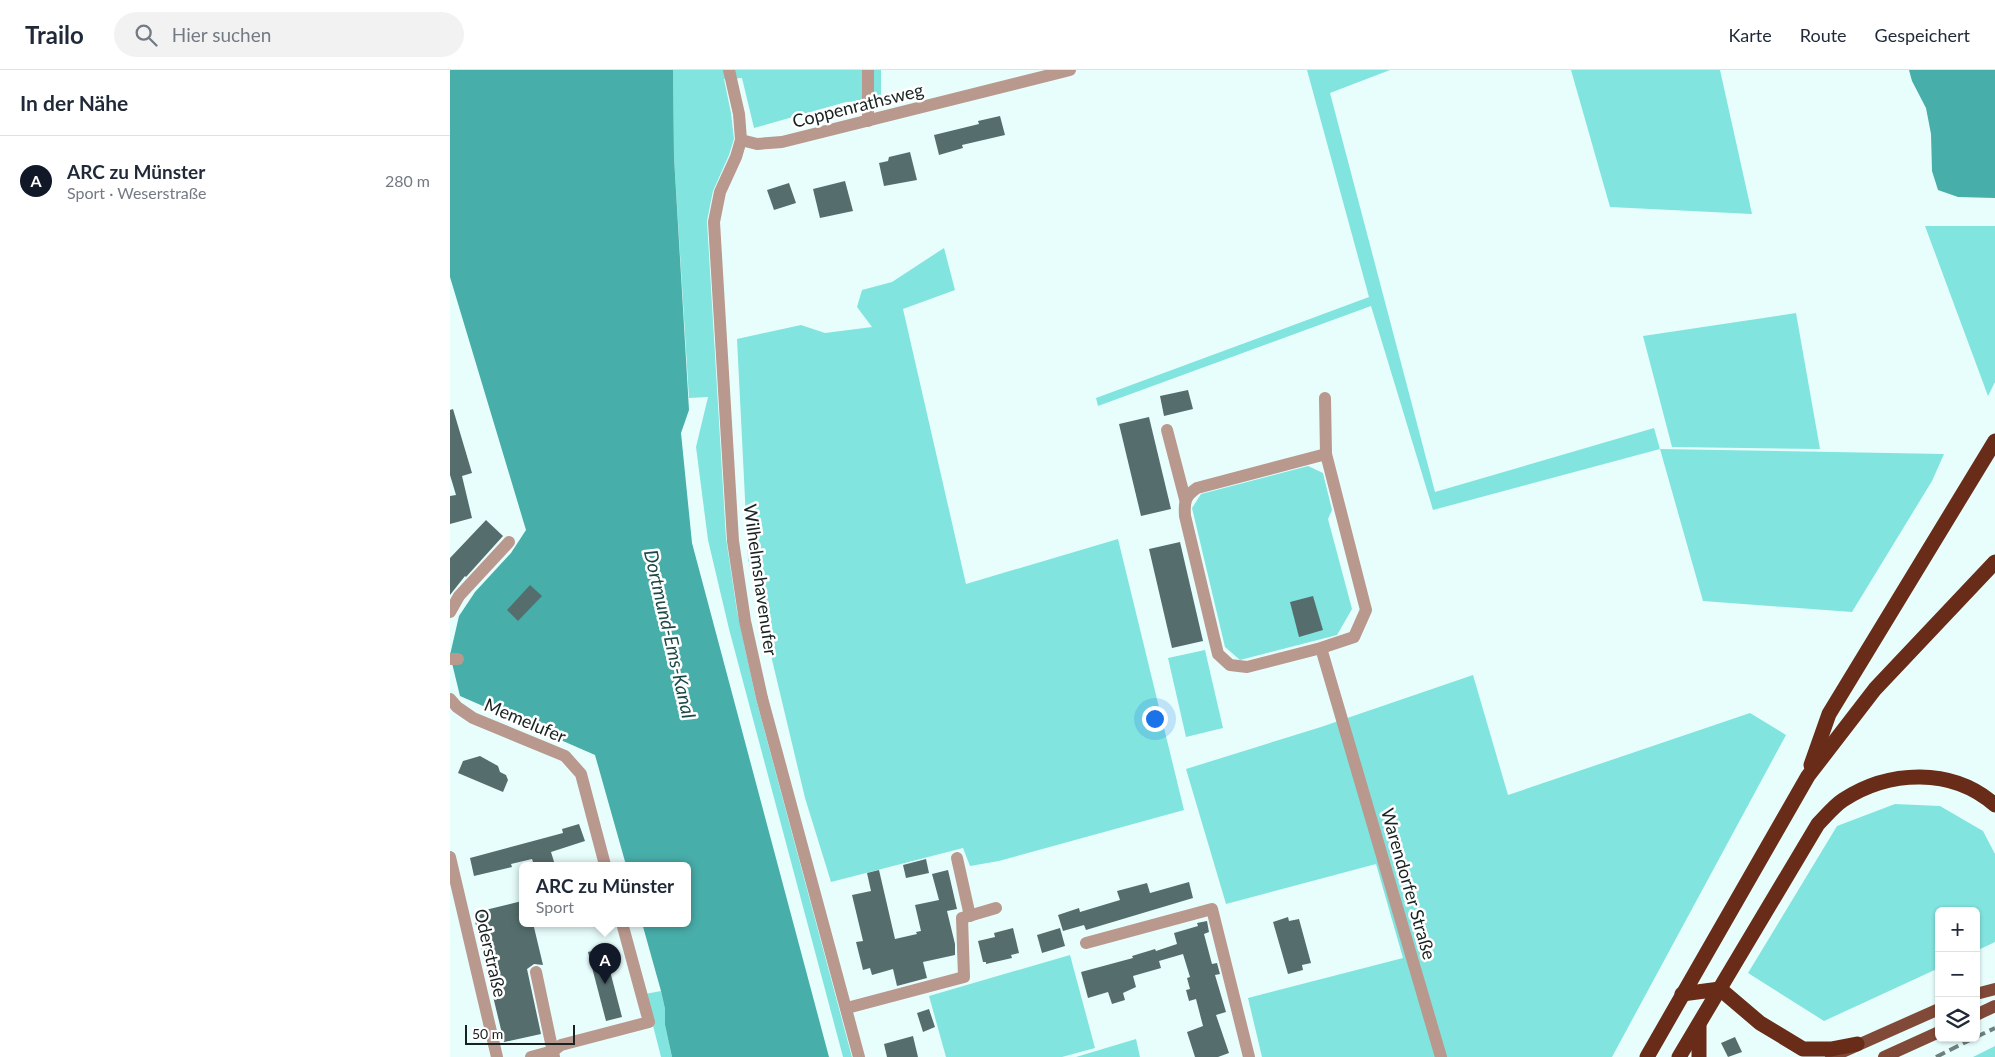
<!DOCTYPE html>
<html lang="de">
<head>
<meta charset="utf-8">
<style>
  :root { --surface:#fff; --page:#f2f2f3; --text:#1f2937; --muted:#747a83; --line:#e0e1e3; --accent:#111827 }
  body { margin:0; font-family:Lato,sans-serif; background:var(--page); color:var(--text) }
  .controls { position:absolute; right:15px; bottom:15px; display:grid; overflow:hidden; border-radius:8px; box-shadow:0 1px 4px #0004 }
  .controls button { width:45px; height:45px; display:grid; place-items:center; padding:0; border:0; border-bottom:1px solid var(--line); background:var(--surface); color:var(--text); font:25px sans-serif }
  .scale { position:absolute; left:15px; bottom:12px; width:110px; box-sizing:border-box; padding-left:5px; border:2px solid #172221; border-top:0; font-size:14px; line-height:18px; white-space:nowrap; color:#172221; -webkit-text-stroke:4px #fff; paint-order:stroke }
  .you { position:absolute; left:704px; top:648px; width:18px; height:18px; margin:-12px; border:4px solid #fff; border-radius:50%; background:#1a73e8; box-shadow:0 0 0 8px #1a73e833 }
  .badge { display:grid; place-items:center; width:32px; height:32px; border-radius:50%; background:var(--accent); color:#fff; font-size:16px; font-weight:700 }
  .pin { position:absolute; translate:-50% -41px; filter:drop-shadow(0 1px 2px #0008) }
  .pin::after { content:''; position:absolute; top:26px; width:18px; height:15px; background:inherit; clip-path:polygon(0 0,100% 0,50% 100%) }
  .popup { position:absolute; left:69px; top:792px; width:172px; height:65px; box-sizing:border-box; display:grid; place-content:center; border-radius:8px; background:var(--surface); filter:drop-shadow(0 1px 4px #0005); font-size:16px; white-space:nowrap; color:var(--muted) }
  .popup b { font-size:19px; color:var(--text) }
  .popup::after { content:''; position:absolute; left:50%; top:100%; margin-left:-10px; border:10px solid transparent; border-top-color:var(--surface) }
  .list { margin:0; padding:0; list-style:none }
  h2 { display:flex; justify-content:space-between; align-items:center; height:65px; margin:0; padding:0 20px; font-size:21px }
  h2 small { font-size:16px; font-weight:400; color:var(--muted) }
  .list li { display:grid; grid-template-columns:32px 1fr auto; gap:15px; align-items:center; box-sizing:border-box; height:90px; padding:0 20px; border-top:1px solid var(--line) }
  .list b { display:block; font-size:19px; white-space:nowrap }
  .list p { margin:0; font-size:16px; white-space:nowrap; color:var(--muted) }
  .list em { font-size:16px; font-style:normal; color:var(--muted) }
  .icon { flex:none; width:28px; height:28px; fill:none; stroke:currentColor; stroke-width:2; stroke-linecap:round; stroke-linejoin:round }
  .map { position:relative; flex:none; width:1545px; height:987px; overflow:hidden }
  header { display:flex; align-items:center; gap:30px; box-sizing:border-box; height:70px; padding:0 25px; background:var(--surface); border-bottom:1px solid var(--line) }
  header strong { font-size:24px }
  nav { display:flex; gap:28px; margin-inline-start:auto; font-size:18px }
  .search { width:350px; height:45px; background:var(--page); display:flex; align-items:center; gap:12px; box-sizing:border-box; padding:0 18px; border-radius:28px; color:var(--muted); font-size:19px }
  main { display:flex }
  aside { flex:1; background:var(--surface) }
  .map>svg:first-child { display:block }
  .green { fill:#82e4df }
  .water { fill:#48aeaa }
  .building { fill:#556e6d }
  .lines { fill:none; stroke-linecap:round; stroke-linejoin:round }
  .minor { stroke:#b9988e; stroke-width:12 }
  .major { stroke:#804938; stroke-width:12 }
  .highway { stroke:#692c18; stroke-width:15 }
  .rail { stroke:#70807f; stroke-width:4; stroke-dasharray:10 5; stroke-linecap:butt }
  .labels { text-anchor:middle; stroke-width:5; stroke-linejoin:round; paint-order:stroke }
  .street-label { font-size:18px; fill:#172221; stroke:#fff }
  .water-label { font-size:19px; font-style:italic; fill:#1b4846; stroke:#fff }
</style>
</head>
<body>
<header>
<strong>Trailo</strong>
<div class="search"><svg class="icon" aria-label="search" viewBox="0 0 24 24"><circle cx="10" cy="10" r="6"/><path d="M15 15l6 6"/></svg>Hier suchen</div>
<nav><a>Karte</a><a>Route</a><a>Gespeichert</a></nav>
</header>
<main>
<aside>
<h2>In der Nähe<small></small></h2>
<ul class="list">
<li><span class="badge">A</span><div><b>ARC zu Münster</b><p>Sport · Weserstraße</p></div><em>280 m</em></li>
</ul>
</aside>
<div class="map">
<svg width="1545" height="987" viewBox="0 0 1545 987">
  <rect width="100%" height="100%" fill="#e8fefd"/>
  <g class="green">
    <polygon points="223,0 431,0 431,27 417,31 396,32 304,58 292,8 274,9 281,43 284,69 279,85 263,121 257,151 276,468 287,541 306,629 402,987 393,987 279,559 258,470 246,377 258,327 239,328 224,87"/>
    <polygon points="857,0 940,0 880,23 985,422 1204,358 1210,379 1494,384 1482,411 1402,542 1253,531 1210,379 983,440 921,236 648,336 646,328 919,227"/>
    <polygon points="1121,0 1270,0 1302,144 1160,137"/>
    <polygon points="1475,156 1545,156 1545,312 1538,326"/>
    <polygon points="494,178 505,220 453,239 516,514 668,469 734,740 549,791 520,796 513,778 381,812 355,728 298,489 287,269 351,255 375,263 422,257 407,237 412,220 442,212"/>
    <polygon points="1346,243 1370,379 1222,377 1193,266"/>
    <polygon points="858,396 873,403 882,440 878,449 902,539 887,565 790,590 775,577 742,438 751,424"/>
    <polygon points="755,580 773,658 736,667 718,588"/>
    <polygon points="1023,605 1058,725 1300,643 1336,665 1162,987 812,987 798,928 953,888 926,794 776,834 736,699 871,657"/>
    <polygon points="1445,734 1490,736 1533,761 1545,784 1545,872 1526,881 1526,841 1489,841 1489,898 1374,951 1298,903 1387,756"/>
    <polygon points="620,885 645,978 612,987 496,987 479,926"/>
    <polygon points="211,921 215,939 215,955 222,987 211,987 195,924"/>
    <polygon points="686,969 690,987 626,987"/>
    <polygon points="1545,976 1545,987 1523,987"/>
  </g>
  <g class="water">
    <polygon points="0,0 223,0 224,87 239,340 231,363 242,473 379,987 222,987 215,955 215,939 211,921 192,853 238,853 238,795 176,795 145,685 10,626 0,585 9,546 25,522 61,483 76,460 0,207"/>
    <polygon points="1459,0 1545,0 1545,128 1508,127 1488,120 1482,101 1481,64 1476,38 1462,11"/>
  </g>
  <g class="building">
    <polygon points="550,46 555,65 512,75 513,78 489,85 484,65 529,54 528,51"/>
    <polygon points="460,82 467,110 434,116 429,93 438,91 439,87"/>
    <polygon points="395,111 403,141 370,148 363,119"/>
    <polygon points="339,113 346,133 324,140 317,120"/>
    <polygon points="738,320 743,339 714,346 710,326"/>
    <polygon points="3,339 22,403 12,406 22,448 0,454 0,426 6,425 0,405 0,340"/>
    <polygon points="699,347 721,439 691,446 669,354"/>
    <polygon points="36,450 53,466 16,507 15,506 0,525 0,488"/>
    <polygon points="730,472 753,571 722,578 699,479"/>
    <polygon points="80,515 92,526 68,551 57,540"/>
    <polygon points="863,526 873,560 849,567 840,532"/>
    <polygon points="30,686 48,696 50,702 56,705 58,710 53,722 8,703 13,691"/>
    <polygon points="129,754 135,771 101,782 105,795 84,795 82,789 61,794 62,797 24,806 20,788 113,763 112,759"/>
    <polygon points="476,789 479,803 456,808 453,795"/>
    <polygon points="429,800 445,869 467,864 466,862 471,861 465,835 489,830 482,804 498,800 507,839 497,841 505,874 505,885 473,892 477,908 447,916 443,899 422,905 420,898 413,900 406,872 413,871 402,825 421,821 417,803"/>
    <polygon points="739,812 743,828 636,860 634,855 613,861 608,845 629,838 630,842 670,830 667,821 697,813 700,823"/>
    <polygon points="72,831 72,853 83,853 93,895 84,894 77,899 91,964 54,972 23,843"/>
    <polygon points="838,847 839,851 849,849 861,893 852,895 853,900 838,904 823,852"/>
    <polygon points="757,851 759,862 754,864 762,894 767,893 770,904 765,905 776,942 766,945 779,983 768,987 745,987 737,962 753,956 746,929 739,931 736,920 740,919 737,908 740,907 733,884 709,891 711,898 683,906 686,917 673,923 675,930 662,934 658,922 638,928 631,902 683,888 682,886 705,879 706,881 727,874 724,863 748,856 747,853"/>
    <polygon points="563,858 569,883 561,885 562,888 536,894 536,892 533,892 528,871 545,867 544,863"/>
    <polygon points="610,858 615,876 592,883 587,865"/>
    <polygon points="154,878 172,947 156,951 138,882"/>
    <polygon points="479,939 485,957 473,962 467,943"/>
    <polygon points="463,966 468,987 437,987 434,974"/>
    <polygon points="1285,967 1292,982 1278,987 1271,973"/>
  </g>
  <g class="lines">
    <g class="minor">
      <polyline points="279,0 289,44 291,70 286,87 270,122 264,152 283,471 295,551 312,628 409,987"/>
      <polyline points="418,0 418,51"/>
      <polyline points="291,70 307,74 332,72 620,0"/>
      <polyline points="875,328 876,384"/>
      <polyline points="717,360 735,429"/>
      <polyline points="0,542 9,526 59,472"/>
      <path d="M871,578L797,597L780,595L768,584L735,446C734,432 735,426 747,418L876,384L916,540L904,567L871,578L991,987"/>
      <polyline points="0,589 8,589"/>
      <polyline points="0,629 7,637 23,648 115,686 131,704 155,795"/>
      <polyline points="0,787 47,987"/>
      <polyline points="507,788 520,846"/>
      <polyline points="636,873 762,839 799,987"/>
      <polyline points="86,902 104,987"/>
      <polyline points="397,938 514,907 512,848 546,838"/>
      <polyline points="81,987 103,981 111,975 199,952 172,853"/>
    </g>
    <g class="major">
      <polyline points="1526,924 1545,919"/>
      <polyline points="1526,945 1545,936"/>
      <polyline points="1381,987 1489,939"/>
      <polyline points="1434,987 1489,962"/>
    </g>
    <g class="highway">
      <polyline points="1361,695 1379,644 1545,371"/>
      <polyline points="1232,924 1270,919 1310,953 1353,979 1381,979 1407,974"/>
      <polyline points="1249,956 1249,987"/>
      <polyline points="1197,987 1358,706 1425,619 1545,492"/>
      <path d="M1229,987L1368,754C1376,746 1384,736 1393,730C1439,700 1502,697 1545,735"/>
    </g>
    <g class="rail">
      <polyline points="1526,967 1545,958"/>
      <polyline points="1486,987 1524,968"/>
    </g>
  </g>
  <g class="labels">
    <g class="street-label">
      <text transform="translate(408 36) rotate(-14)" y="6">Coppenrathsweg</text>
      <text transform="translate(310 510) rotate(82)" y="6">Wilhelmshavenufer</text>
      <text transform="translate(75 651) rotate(23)" y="6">Memelufer</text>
      <text transform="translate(958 814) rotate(74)" y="6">Warendorfer Straße</text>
      <text transform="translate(40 883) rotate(77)" y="6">Oderstraße</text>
    </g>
    <g class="water-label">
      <text transform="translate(220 564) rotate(77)" y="7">Dortmund-Ems-Kanal</text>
    </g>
  </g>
</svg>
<div class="controls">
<button>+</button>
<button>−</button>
<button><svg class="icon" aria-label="layers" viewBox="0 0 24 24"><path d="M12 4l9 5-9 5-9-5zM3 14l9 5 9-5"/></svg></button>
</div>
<div class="scale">50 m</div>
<div class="you"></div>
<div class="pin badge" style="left:155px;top:914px">A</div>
<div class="popup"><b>ARC zu Münster</b>Sport</div>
</div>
</main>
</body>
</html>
